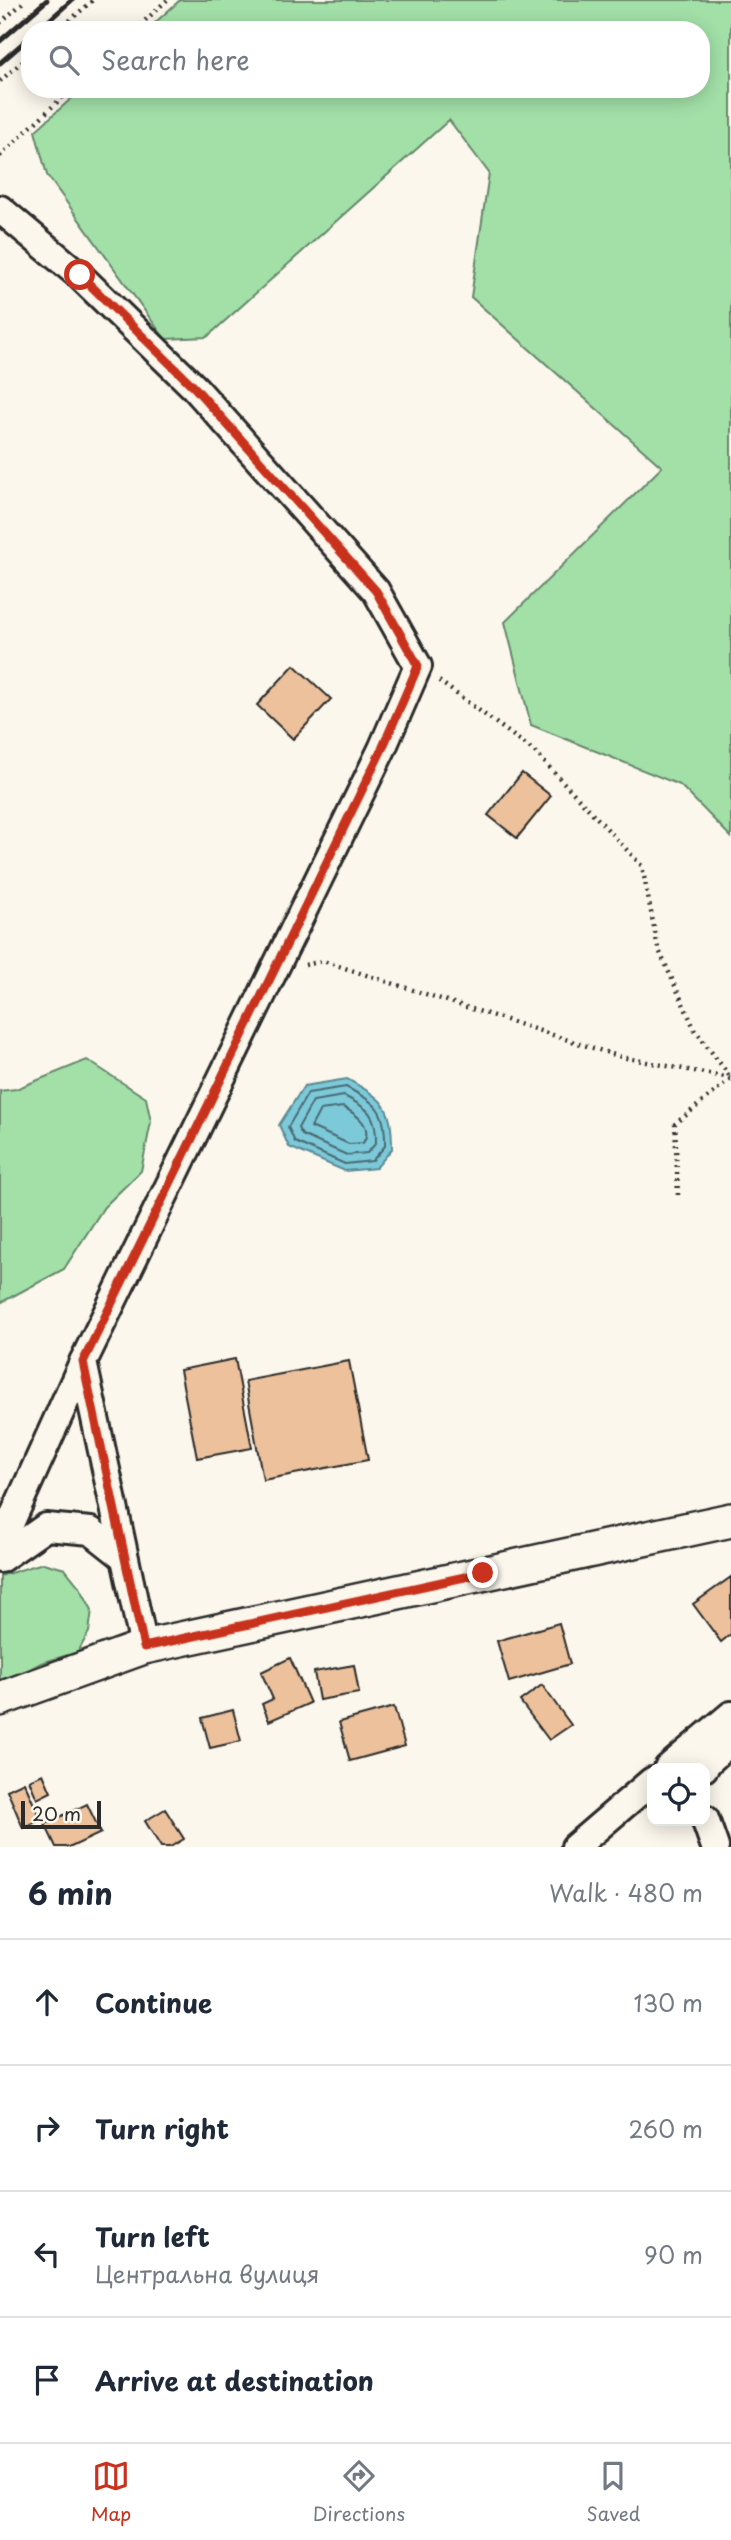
<!DOCTYPE html>
<html lang="en">
<head>
<meta charset="utf-8">
<style>
  :root { --surface:#fff; --page:#f6f6f7; --text:#1f2937; --muted:#747a83; --line:#e0e1e3; --accent:#c8321e }
  body { margin:0; font-family:"Playpen Sans",sans-serif; background:var(--page); color:var(--text) }
  .controls { position:absolute; right:21px; bottom:21px; display:grid; overflow:hidden; border-radius:14px; box-shadow:0 4px 18px #0003 }
  .controls button { width:63px; height:63px; display:grid; place-items:center; padding:0; border:0; border-bottom:2px solid var(--line); background:var(--surface); color:var(--text); font:35px sans-serif }
  .scale { position:absolute; left:21px; bottom:18px; width:80px; box-sizing:border-box; padding-left:7px; border:4px solid #2b2b2b; border-top:0; font-size:19px; line-height:24px; white-space:nowrap; color:#2b2b2b; -webkit-text-stroke:5px #fbf7ec; paint-order:stroke }
  .stop { position:absolute; width:21px; height:21px; margin:-16px; border:5px solid #c8321e; border-radius:50%; background:#fff }
  .stop.end { background:#c8321e; border-color:#fff; box-shadow:0 2px 7px #0008 }
  .list { margin:0; padding:0; list-style:none }
  h2 { display:flex; justify-content:space-between; align-items:center; height:91px; margin:0; padding:0 28px; font-size:30px }
  h2 small { font-size:23px; font-weight:400; color:var(--muted) }
  .list li { display:grid; grid-template-columns:46px 1fr auto; gap:21px; align-items:center; box-sizing:border-box; height:126px; padding:0 28px; border-top:2px solid var(--line) }
  .list b { display:block; font-size:26px; white-space:nowrap }
  .list p { margin:0; font-size:23px; white-space:nowrap; color:var(--muted) }
  .list em { font-size:23px; font-style:normal; color:var(--muted) }
  .icon { flex:none; width:38px; height:38px; fill:none; stroke:currentColor; stroke-width:2; stroke-linecap:round; stroke-linejoin:round }
  .map { position:relative; flex:none; width:731px; height:1847px; overflow:hidden }
  .search { position:absolute; background:var(--surface); box-shadow:0 4px 18px #0003; left:21px; right:21px; top:21px; height:77px; display:flex; align-items:center; gap:18px; box-sizing:border-box; padding:0 24px; border-radius:28px; color:var(--muted); font-size:26px }
  .sheet { height:595px; background:var(--surface) }
  nav { display:flex; justify-content:space-around; align-items:center; box-sizing:border-box; height:98px; border-top:2px solid var(--line); background:var(--surface); font-size:19px; color:var(--muted) }
  nav a { display:grid; justify-items:center; gap:4px }
  nav .on { color:var(--accent) }
  .map>svg:first-child { display:block }
  .green { fill:#a2e0a8; stroke:#66866a; stroke-width:2 }
  .water { fill:#7bc9d9; stroke:#5b8a93; stroke-width:2 }
  .lines { fill:none; stroke-linecap:round; stroke-linejoin:round }
  .shore { stroke:#4b6a71; stroke-width:2 }
  .building { fill:#ecc19b; stroke:#2b2b2b; stroke-width:2 }
  .minor-casing { stroke:#2b2b2b; stroke-width:32 }
  .tertiary-casing { stroke:#2b2b2b; stroke-width:38 }
  .path { stroke:#2b2b2b; stroke-width:4.5; stroke-dasharray:2 5; stroke-linecap:butt }
  .minor { stroke:#fbf7ec; stroke-width:26 }
  .tertiary { stroke:#fbf7ec; stroke-width:33 }
  .rail { stroke:#2b2b2b; stroke-width:5 }
  .route { stroke:#c8321e; stroke-width:9 }
</style>
</head>
<body>
<div class="map">
<svg width="731" height="1847" viewBox="0 0 731 1847">
  <rect width="100%" height="100%" fill="#fbf7ec"/>
  <filter id="ink" filterUnits="userSpaceOnUse"><feTurbulence type="fractalNoise" baseFrequency=".0143" numOctaves="2"/><feDisplacementMap in="SourceGraphic" scale="14" xChannelSelector="R" yChannelSelector="G"/><feConvolveMatrix kernelMatrix="1 2 1 2 8 2 1 2 1" color-interpolation-filters="sRGB"/></filter>
  <g filter="url(#ink)">
    <g class="green">
      <polygon points="180,0 731,0 731,837 680,785 531,725 505,622 662,467 471,297 489,173 449,120 207,337 165,339 47,175 35,131 82,89 701,89 701,30 147,30"/>
      <polygon points="87,1060 146,1098 151,1122 141,1171 104,1207 64,1269 0,1303 0,1091 16,1089"/>
      <polygon points="43,1563 65,1569 81,1589 92,1610 89,1632 78,1652 41,1663 0,1685 0,1576"/>
    </g>
    <path class="water" d="M347,1079C384,1100 392,1104 392,1149L376,1168L345,1171L289,1147L279,1125L304,1086Z"/>
    <g class="lines">
      <g class="shore">
        <path d="M346,1087C377,1104 386,1109 385,1146L372,1161L345,1164L295,1142L288,1127L308,1093Z"/>
        <path d="M344,1096C368,1108 377,1114 376,1143L367,1153L347,1155L302,1135L298,1128L313,1101Z"/>
        <path d="M343,1107C356,1114 374,1126 363,1143L349,1144L311,1127L320,1110Z"/>
      </g>
    </g>
    <g class="building">
      <polygon points="294,665 331,699 293,739 257,705"/>
      <polygon points="522,773 551,796 517,838 488,815"/>
      <polygon points="235,1359 252,1448 197,1458 180,1370"/>
      <polygon points="349,1361 368,1460 263,1480 245,1381"/>
      <polygon points="731,1577 731,1634 721,1642 693,1604"/>
      <polygon points="559,1623 570,1664 509,1682 497,1641"/>
      <polygon points="290,1658 310,1703 269,1721 262,1704 273,1699 261,1672"/>
      <polygon points="354,1665 359,1693 319,1700 314,1672"/>
      <polygon points="542,1685 571,1725 549,1740 520,1701"/>
      <polygon points="394,1707 405,1746 350,1761 339,1722"/>
      <polygon points="233,1710 241,1741 210,1748 202,1718"/>
      <polygon points="43,1774 51,1792 37,1799 29,1780"/>
      <polygon points="24,1782 41,1820 23,1828 7,1790"/>
      <polygon points="87,1804 101,1833 71,1847 56,1847 45,1824"/>
      <polygon points="165,1809 184,1839 170,1847 161,1847 145,1821"/>
    </g>
    <g class="lines">
      <defs>
        <g id="minor">
          <polyline points="0,209 80,276 195,388 376,591 418,666 382,749 83,1362 144,1647"/>
          <polyline points="0,1546 83,1362"/>
          <polyline points="0,1559 46,1527 91,1531 124,1557"/>
          <polyline points="668,1768 731,1715"/>
          <polyline points="704,1768 708,1762 731,1741"/>
          <polyline points="705,1819 715,1847"/>
          <polyline points="575,1847 652,1781"/>
        </g>
        <polyline id="tertiary" points="0,1699 144,1647 731,1520"/>
      </defs>
      <use href="#minor" class="minor-casing"/>
      <use href="#tertiary" class="tertiary-casing"/>
      <g class="path">
        <polyline points="0,23 26,0"/>
        <polyline points="59,30 93,0"/>
        <polyline points="135,30 167,0"/>
        <polyline points="0,81 30,55"/>
        <polyline points="0,156 71,89"/>
        <polyline points="439,681 534,751 642,866 658,948 695,1030 731,1078"/>
        <polyline points="305,965 323,961 621,1057 730,1078"/>
        <polyline points="678,1195 675,1124 731,1079"/>
      </g>
      <use href="#minor" class="minor"/>
      <use href="#tertiary" class="tertiary"/>
      <g class="rail">
        <polyline points="38,30 72,0"/>
        <polyline points="0,41 47,0"/>
        <polyline points="0,63 30,37"/>
      </g>
    </g>
  </g>
  <g class="lines" filter="url(#ink)">
    <polyline class="route" points="80,275 195,388 376,591 418,666 382,749 83,1362 144,1647 483,1573"/>
  </g>
</svg>
<div class="controls">
<button><svg class="icon" aria-label="locate" viewBox="0 0 24 24"><circle cx="12" cy="12" r="6"/><path d="M12 2v4M12 18v4M2 12h4M18 12h4"/></svg></button>
</div>
<div class="scale">20 m</div>
<div class="stop" style="left:80px;top:275px"></div>
<div class="stop end" style="left:483px;top:1573px"></div>
<div class="search"><svg class="icon" aria-label="search" viewBox="0 0 24 24"><circle cx="10" cy="10" r="6"/><path d="M15 15l6 6"/></svg>Search here</div>
</div>
<section class="sheet">
<h2>6 min<small>Walk · 480 m</small></h2>
<ul class="list">
<li><svg class="icon" aria-label="ahead" viewBox="0 0 24 24"><path d="M12 20V5M6 11l6-6 6 6"/></svg><div><b>Continue</b></div><em>130 m</em></li>
<li><svg class="icon" aria-label="right" viewBox="0 0 24 24"><path d="M7 20v-9h11M14 6l5 5-5 5"/></svg><div><b>Turn right</b></div><em>260 m</em></li>
<li><svg class="icon" aria-label="left" viewBox="0 0 24 24"><path d="M17 20v-9H6M10 6l-5 5 5 5"/></svg><div><b>Turn left</b><p>Центральна вулиця</p></div><em>90 m</em></li>
<li><svg class="icon" aria-label="arrive" viewBox="0 0 24 24"><path d="M6 21V4h12l-3 4 3 4H6"/></svg><div><b>Arrive at destination</b></div></li>
</ul>
</section>
<nav>
<a class="on"><svg class="icon" aria-label="map" viewBox="0 0 24 24"><path d="M3 6l6-2 6 2 6-2v14l-6 2-6-2-6 2zM9 4v14M15 6v14"/></svg>Map</a>
<a><svg class="icon" aria-label="directions" viewBox="0 0 24 24"><path d="M12 3l9 9-9 9-9-9zM9 14v-3h6M13 9l2 2-2 2"/></svg>Directions</a>
<a><svg class="icon" aria-label="saved" viewBox="0 0 24 24"><path d="M7 4h10v16l-5-4-5 4z"/></svg>Saved</a>
</nav>
</body>
</html>
